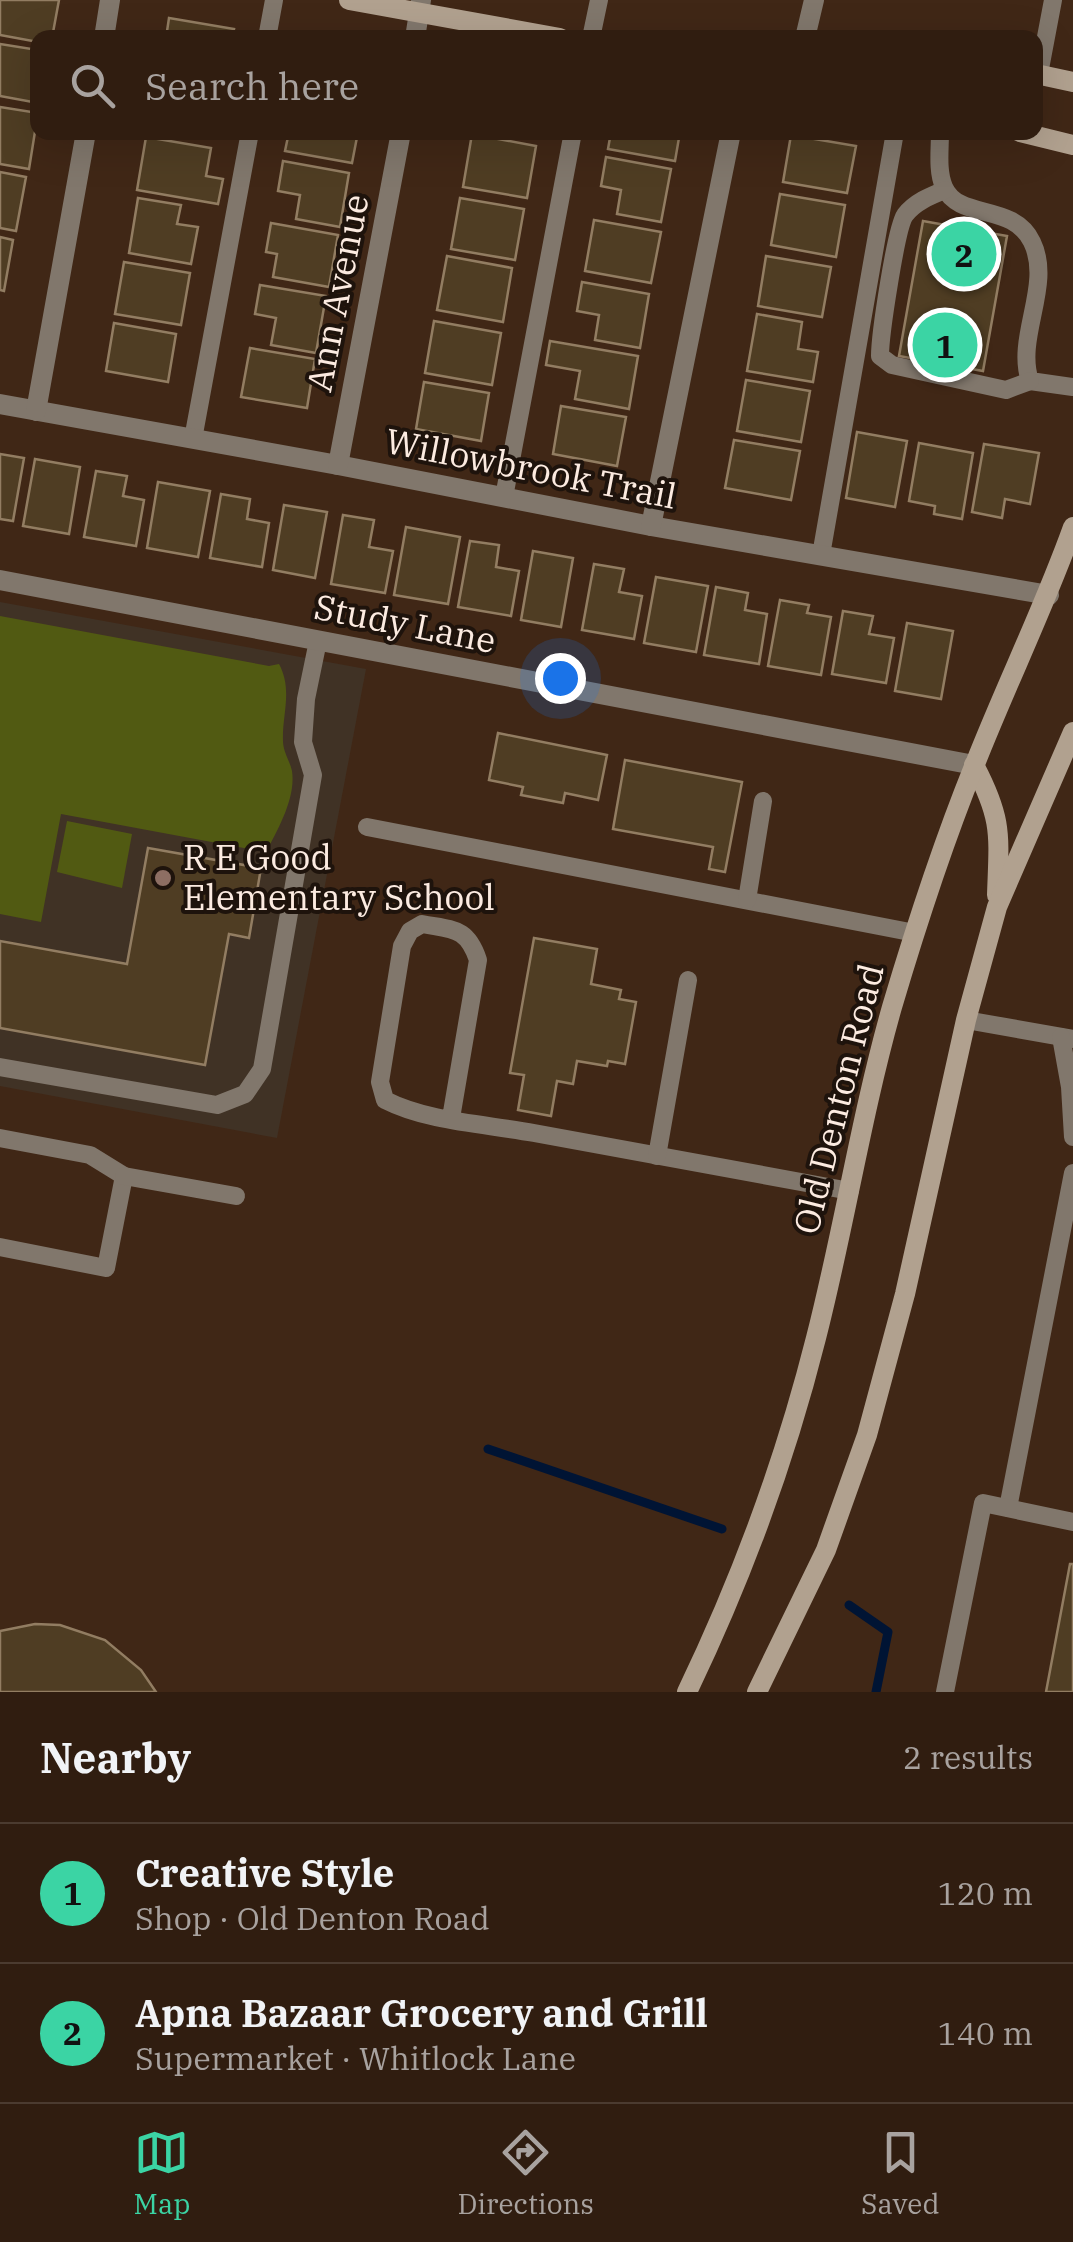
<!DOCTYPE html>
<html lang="en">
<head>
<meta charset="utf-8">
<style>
  :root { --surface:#301d10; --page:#3c2a1e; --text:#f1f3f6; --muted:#a8a29f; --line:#4b3b30; --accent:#3bd4a4 }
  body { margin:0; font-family:"IBM Plex Serif",serif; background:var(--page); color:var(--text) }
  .you { position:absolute; left:560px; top:678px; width:35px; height:35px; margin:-25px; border:8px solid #fff; border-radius:50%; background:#1a73e8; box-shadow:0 0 0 15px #1a73e833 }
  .badge { display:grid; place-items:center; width:65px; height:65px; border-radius:50%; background:var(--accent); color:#111; font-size:32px; font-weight:700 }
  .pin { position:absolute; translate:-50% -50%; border:5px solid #fff; box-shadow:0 2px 10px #0006 }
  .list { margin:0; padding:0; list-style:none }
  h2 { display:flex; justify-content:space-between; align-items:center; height:130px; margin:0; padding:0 40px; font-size:42px }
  h2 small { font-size:32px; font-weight:400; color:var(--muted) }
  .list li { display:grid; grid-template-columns:65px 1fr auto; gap:30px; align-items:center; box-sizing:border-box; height:140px; padding:0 40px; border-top:2px solid var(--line) }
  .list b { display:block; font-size:38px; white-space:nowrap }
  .list p { margin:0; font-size:32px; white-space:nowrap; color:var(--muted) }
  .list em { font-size:32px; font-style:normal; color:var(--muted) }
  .icon { flex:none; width:55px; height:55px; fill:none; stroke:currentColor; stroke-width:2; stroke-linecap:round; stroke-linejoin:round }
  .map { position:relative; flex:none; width:1073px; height:1692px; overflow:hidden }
  .search { position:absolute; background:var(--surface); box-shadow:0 10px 40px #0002; left:30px; right:30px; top:30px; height:110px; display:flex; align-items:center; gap:25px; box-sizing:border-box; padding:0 35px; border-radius:20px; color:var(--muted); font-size:38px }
  .sheet { height:410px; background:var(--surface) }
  nav { display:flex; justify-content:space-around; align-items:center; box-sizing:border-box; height:140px; border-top:2px solid var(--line); background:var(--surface); font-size:28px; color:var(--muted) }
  nav a { display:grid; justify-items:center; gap:5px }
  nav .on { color:var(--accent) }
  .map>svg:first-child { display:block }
  .education { fill:#403225 }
  .green { fill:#515a12 }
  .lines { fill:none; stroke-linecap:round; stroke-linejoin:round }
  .stream { stroke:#001434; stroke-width:9 }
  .building { fill:#4f3d23; stroke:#927d62; stroke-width:2.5 }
  .service { stroke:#81776c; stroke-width:18 }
  .minor { stroke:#81776c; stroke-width:20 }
  .secondary { stroke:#b1a18f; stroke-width:20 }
  .education-dot { fill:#8d6e63; stroke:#1e130c; stroke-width:4 }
  .labels { text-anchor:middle; stroke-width:8; stroke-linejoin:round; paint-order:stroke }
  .street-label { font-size:35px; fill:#fcebe1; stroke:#1e130c }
  .poi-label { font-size:35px; fill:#fcebe1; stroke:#1e130c; text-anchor:start }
</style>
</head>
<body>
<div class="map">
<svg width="1073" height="1692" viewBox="0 0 1073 1692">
  <rect width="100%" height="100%" fill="#402716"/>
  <polygon class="education" points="0,602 366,669 277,1138 0,1086"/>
  <g class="green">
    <path d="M0,616L269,666L279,664C293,690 282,714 283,741C283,752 290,761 292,771C296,798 278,829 266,852L61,814L41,922L0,914Z"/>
    <polygon points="67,821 132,834 122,888 57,872"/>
  </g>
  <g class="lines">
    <g class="stream">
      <polyline points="488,1449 722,1529"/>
      <polyline points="849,1605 888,1632 876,1692"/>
    </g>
  </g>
  <g class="building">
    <polygon points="0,0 59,0 52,38 38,38 38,42 0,35"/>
    <polygon points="169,18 234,29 232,38 166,38"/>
    <polygon points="0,44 38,50 38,103 0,96"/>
    <polygon points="0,107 38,113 29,169 0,164"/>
    <polygon points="289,132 358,132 352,163 285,151"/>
    <polygon points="611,132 680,132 675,161 608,149"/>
    <polygon points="472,134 536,146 527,198 463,187"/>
    <polygon points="791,135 856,146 847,193 783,182"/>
    <polygon points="146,137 211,148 206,176 223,179 218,204 137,190"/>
    <polygon points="606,157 671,169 661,222 617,214 621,190 601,186"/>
    <polygon points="283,161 349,173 340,227 296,219 300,195 278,191"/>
    <polygon points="0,172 26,177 16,231 0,228"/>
    <polygon points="780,194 845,205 836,257 771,245"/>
    <polygon points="138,198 181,205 177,224 198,227 191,264 129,253"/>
    <polygon points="460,198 524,209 515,260 451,249"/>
    <polygon points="594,220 661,232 651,283 585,271"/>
    <polygon points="923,221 1007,236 983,371 899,356"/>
    <polygon points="271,223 338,235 329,287 273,277 277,254 266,252"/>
    <polygon points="0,237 13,240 4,291 0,290"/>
    <polygon points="447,256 512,268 503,322 437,310"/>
    <polygon points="766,256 831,267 822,317 758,306"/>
    <polygon points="124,262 190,273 181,325 115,314"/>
    <polygon points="582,282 649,294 640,348 595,340 599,315 577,311"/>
    <polygon points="260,285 326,296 316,353 271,345 276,318 255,314"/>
    <polygon points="757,314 802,322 798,349 818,352 813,382 747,371"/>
    <polygon points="434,321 501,333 492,385 425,373"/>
    <polygon points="114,323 176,334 168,382 106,371"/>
    <polygon points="550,341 638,356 629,409 575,399 580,371 546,365"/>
    <polygon points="250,348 315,359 307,408 241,397"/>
    <polygon points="746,380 810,391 801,442 737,431"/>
    <polygon points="424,382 489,393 481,441 416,429"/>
    <polygon points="561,406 626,417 617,466 553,454"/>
    <polygon points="857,432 907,441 895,507 846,498"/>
    <polygon points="734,440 800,451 791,500 725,488"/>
    <polygon points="919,443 973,453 962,519 934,514 935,506 909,501"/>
    <polygon points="984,444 1039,453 1030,504 1005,499 1002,518 972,512"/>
    <polygon points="0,454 24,458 13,521 0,519"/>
    <polygon points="35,459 80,467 69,534 23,526"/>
    <polygon points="96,471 127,476 123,496 144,500 136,546 84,537"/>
    <polygon points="158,482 210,491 198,557 147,548"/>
    <polygon points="221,494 250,499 247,519 269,523 262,567 210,558"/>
    <polygon points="284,505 327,512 315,578 273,570"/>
    <polygon points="343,515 374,520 369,547 393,551 385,593 331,584"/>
    <polygon points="406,527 460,537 448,604 394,595"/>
    <polygon points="470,541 499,545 496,567 519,571 511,616 458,607"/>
    <polygon points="533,551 573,558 561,627 521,620"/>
    <polygon points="594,564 624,569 619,592 642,596 634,639 582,630"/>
    <polygon points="656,577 708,586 696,652 644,643"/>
    <polygon points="716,587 748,593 745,610 767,614 759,664 704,655"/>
    <polygon points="780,600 809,605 807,613 831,617 821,675 768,666"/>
    <polygon points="843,611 873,616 869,634 894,638 886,683 832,674"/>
    <polygon points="907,623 953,631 941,699 895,691"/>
    <polygon points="498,733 607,755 598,800 565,793 563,803 521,795 523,787 489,780"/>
    <polygon points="625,760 742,782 725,872 709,869 713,847 613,829"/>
    <polygon points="148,848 261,868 249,938 229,934 205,1065 0,1028 0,941 127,964"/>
    <polygon points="534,938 597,949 591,984 621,990 619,999 636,1002 625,1064 608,1061 607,1066 577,1061 573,1084 557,1081 551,1116 518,1110 524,1075 510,1073"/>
    <polygon points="1070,1564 1073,1564 1073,1692 1046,1692"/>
    <polygon points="35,1624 60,1625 105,1640 141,1670 156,1692 0,1692 0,1631"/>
  </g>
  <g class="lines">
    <g class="service">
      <polyline points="267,38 274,0"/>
      <polyline points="591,38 599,0"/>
      <polyline points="1039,74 1053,0"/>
      <path d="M940,132C940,150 937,171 944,187C959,221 1013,202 1032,242C1053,285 1015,337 1030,381L1073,387"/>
      <path d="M945,190C930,196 915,202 905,215C896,228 880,335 880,356L892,365L1006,390L1030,381"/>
      <polyline points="193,439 250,132"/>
      <polyline points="504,497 573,132"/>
      <polyline points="821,555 895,132"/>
      <polyline points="367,827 915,933"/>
      <polyline points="747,900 763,801"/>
      <polyline points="966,1020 1073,1039"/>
      <polyline points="1061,1037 1070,1087 1073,1137"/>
      <polyline points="0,1067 217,1105 245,1094 262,1069 313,775 303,742 306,699 318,641"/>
      <path d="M451,1118L478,960C467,927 453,930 422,924L410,931L402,946L380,1082L385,1100C428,1122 486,1124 534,1133C639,1152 744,1172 850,1191"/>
      <polyline points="0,1138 90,1155 124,1176 106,1268 0,1247"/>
      <polyline points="657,1156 688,980"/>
      <polyline points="124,1176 236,1196"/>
      <polyline points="1008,1508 1073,1173"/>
      <polyline points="945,1692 983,1503 1073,1522"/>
    </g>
    <g class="minor">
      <polyline points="104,38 110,0"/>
      <polyline points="415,38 421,0"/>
      <polyline points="805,38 814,0"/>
      <polyline points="0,404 338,465 651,526 1049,595"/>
      <polyline points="36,411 86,132"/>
      <polyline points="338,465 401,132"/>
      <polyline points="651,526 731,132"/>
      <polyline points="0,580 974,765"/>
    </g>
    <g class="secondary">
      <polyline points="349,0 560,38"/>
      <polyline points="1036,74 1073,82"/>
      <polyline points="1020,132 1073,145"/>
      <path d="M974,765C1003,820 999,835 997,895"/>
      <path d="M687,1692C742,1578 785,1461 816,1338C844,1229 861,1116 892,1007C916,926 943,843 975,764C1006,685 1044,608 1073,527"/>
      <polyline points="757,1692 826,1550 867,1435 905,1294 966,1020 997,907 1073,732"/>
    </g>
  </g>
  <circle class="education-dot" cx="163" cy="878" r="10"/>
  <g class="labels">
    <g class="street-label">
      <text transform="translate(338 293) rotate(-79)" y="12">Ann Avenue</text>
      <text transform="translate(531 469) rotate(11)" y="12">Willowbrook Trail</text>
      <text transform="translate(405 624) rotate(11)" y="12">Study Lane</text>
      <text transform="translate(839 1099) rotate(-76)" y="12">Old Denton Road</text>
    </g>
    <g class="poi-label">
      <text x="183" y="870">R E Good<tspan x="183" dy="40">Elementary School</tspan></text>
    </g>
  </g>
</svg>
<div class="you"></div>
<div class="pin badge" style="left:945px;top:345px">1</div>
<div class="pin badge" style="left:964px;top:254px">2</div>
<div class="search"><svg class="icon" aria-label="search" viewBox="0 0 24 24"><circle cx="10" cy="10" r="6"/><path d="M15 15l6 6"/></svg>Search here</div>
</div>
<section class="sheet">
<h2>Nearby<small>2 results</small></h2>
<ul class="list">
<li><span class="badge">1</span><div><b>Creative Style</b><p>Shop · Old Denton Road</p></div><em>120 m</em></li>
<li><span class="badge">2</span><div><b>Apna Bazaar Grocery and Grill</b><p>Supermarket · Whitlock Lane</p></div><em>140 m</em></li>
</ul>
</section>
<nav>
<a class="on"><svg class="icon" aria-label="map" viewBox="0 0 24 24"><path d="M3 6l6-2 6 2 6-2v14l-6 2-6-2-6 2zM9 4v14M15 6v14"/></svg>Map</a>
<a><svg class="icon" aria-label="directions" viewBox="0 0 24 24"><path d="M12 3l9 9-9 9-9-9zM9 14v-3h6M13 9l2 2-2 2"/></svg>Directions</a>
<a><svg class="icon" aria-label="saved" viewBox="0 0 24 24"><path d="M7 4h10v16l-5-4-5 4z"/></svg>Saved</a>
</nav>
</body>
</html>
